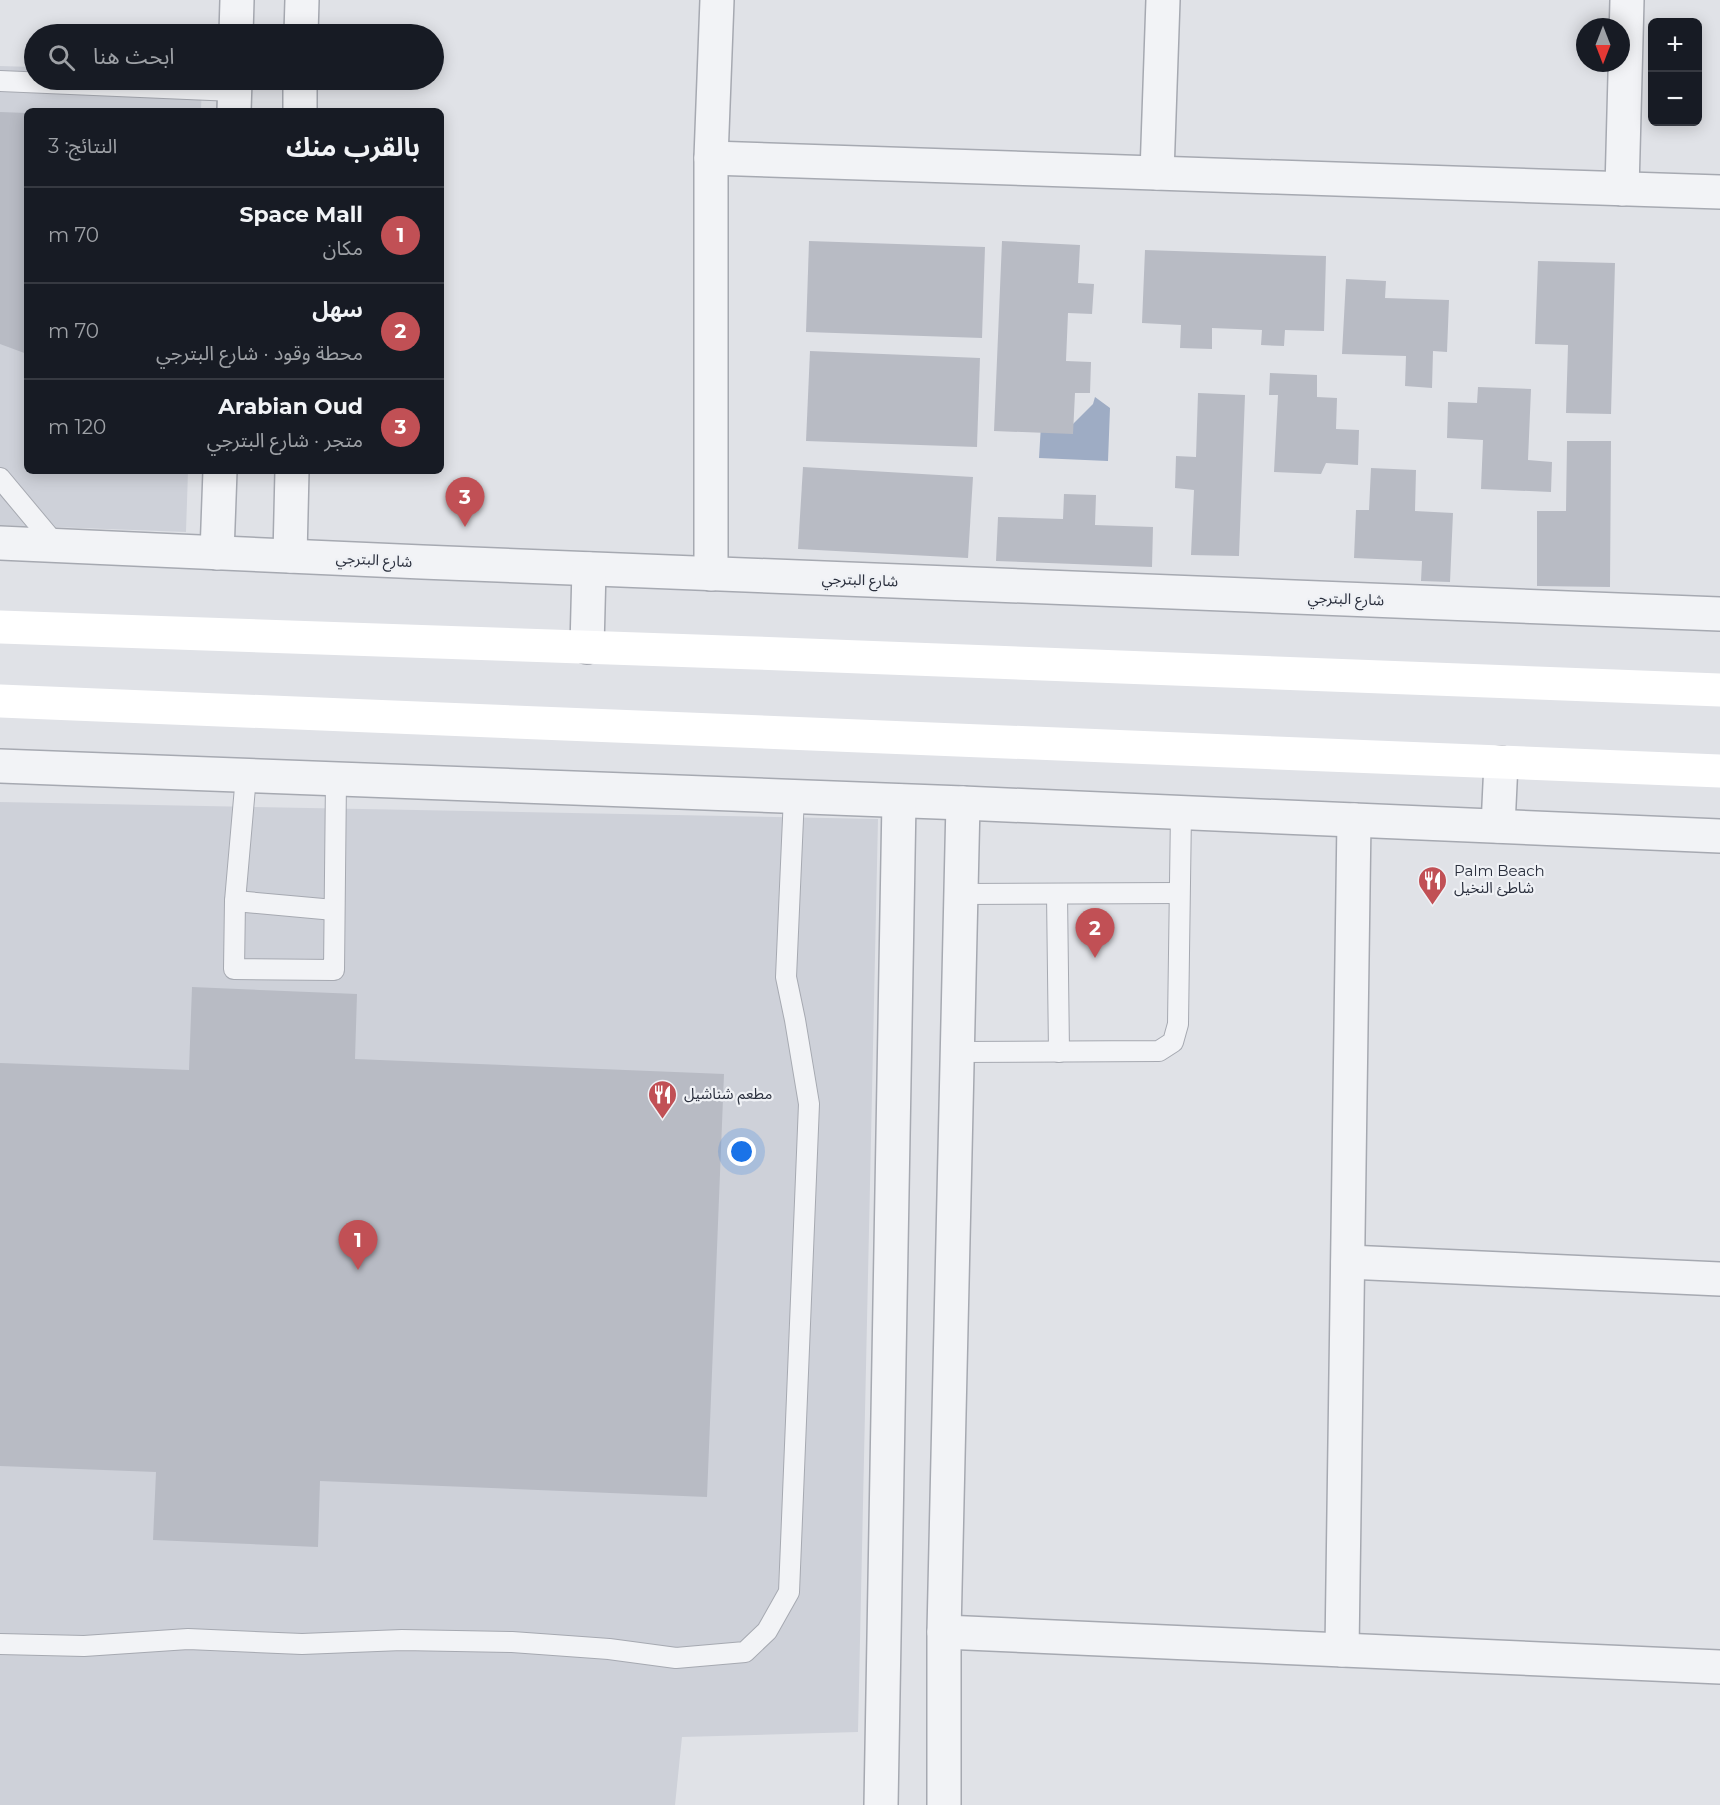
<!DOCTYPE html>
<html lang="ar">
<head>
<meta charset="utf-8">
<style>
  :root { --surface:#171b24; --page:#20242c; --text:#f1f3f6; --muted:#9ea1a6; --line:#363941; --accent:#c15055 }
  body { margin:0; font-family:Montserrat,"Noto Sans Arabic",sans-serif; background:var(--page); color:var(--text); direction:rtl }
  .controls { position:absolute; right:18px; top:18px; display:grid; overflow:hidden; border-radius:9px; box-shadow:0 3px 15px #0003 }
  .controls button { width:54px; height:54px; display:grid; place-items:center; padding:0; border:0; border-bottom:2px solid var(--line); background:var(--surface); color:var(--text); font:30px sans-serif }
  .compass { position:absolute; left:1576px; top:18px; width:54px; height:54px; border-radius:50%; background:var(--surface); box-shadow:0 3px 15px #0003; rotate:180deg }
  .you { position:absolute; left:742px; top:1152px; width:21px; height:21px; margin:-15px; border:4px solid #fff; border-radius:50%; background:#1a73e8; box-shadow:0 0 0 9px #1a73e833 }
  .badge { display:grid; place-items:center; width:39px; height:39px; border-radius:50%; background:var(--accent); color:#fff; font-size:20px; font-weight:700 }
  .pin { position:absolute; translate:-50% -50px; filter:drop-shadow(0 2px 3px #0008) }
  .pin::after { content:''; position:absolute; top:32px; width:21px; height:18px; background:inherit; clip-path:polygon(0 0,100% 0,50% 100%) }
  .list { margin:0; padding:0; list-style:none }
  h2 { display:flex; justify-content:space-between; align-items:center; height:78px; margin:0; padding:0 24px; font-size:26px }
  h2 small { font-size:20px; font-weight:400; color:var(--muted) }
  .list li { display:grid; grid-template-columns:39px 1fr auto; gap:18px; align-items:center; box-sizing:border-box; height:96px; padding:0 24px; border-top:2px solid var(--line) }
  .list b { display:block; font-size:22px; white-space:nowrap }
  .list p { margin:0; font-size:20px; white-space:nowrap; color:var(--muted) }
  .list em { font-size:20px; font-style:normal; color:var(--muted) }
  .icon { flex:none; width:33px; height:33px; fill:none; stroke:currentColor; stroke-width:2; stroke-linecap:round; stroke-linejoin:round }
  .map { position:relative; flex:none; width:1720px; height:1805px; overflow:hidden; direction:ltr }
  .search { position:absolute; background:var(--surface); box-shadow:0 3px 15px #0003; left:24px; top:24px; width:420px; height:66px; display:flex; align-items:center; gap:15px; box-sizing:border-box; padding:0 21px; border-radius:33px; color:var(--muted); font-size:22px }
  .panel { position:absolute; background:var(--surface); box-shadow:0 3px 15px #0003; left:24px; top:108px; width:420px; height:366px; border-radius:9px; direction:rtl }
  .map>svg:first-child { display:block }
  .built { fill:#ced1d9 }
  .water { fill:#9eacc4 }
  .building { fill:#b8bbc4 }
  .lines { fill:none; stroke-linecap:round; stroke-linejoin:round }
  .service-casing { stroke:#a6a9b1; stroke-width:22 }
  .minor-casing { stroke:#a6a9b1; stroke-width:36 }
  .service { stroke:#f2f3f6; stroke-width:20 }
  .minor { stroke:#f2f3f6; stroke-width:33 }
  .secondary { stroke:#fff; stroke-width:33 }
  .labels { text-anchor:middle; stroke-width:4.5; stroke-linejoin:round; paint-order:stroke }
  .street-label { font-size:15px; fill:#2a2f3d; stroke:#eff1f5 }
  .poi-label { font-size:15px; fill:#2a2f3d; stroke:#eff1f5; text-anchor:start }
</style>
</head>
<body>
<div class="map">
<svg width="1720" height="1805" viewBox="0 0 1720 1805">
  <rect width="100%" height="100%" fill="#e0e2e7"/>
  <g class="built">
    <polygon points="0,66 34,67 34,80 202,80 201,111 27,111 27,471 188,471 186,532 0,525"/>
    <polygon points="0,802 878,819 858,1732 682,1737 675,1805 0,1805"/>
  </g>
  <polygon class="water" points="1095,397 1110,408 1108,461 1039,458 1041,425 1072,425 1093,404"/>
  <g class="building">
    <polygon points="0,112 27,113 27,354 0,344"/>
    <polygon points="809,241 985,247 982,338 806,332"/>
    <polygon points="1002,241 1080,245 1078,283 1094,284 1092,314 1068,313 1066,361 1091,362 1090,393 1075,393 1073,434 994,431"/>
    <polygon points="1145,250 1326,256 1324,331 1285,330 1284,346 1261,345 1262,330 1212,328 1212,349 1180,348 1181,325 1142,323"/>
    <polygon points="1538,261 1615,263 1611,414 1566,413 1568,345 1535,344"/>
    <polygon points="1346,279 1386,281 1385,298 1449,300 1447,352 1433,351 1432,388 1405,386 1406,356 1342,354"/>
    <polygon points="810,351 980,358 977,447 806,441"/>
    <polygon points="1270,373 1317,375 1317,397 1337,398 1336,429 1359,430 1358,465 1326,463 1321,474 1274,472 1278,395 1269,395"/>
    <polygon points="1478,387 1531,389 1528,460 1552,462 1551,492 1481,489 1483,440 1447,438 1448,402 1477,403"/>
    <polygon points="1198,393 1245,395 1239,556 1191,555 1194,490 1175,488 1176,456 1196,457"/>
    <polygon points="1567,441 1611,441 1610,587 1537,586 1537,511 1566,511"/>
    <polygon points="803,467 973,477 968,558 798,549"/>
    <polygon points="1371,468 1416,470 1415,511 1453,513 1450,582 1421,581 1422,561 1354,558 1356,510 1369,510"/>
    <polygon points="1064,494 1096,495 1095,525 1153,527 1152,567 996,561 998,517 1063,519"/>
    <polygon points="192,987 357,994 355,1059 724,1074 707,1497 320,1481 318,1547 153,1540 156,1472 0,1466 0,1063 189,1070"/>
  </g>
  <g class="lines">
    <defs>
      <g id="service">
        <polyline points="0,81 234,91"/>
        <polyline points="0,478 56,545"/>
        <polyline points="246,776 235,901 234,969 334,970 336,779"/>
        <polyline points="961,894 1179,893"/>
        <polyline points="1057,894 1059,1052"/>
        <polyline points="235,901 334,910"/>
        <polyline points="957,1052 1159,1051 1173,1042 1178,1024 1181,812"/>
        <polyline points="0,1644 84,1646 188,1639 302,1644 402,1640 512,1642 609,1649 676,1658 745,1652 767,1631 789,1592 809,1104 795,1020 786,977 794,796"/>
      </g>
      <g id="minor">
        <polyline points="236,34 237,0"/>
        <polyline points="301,34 302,0"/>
        <polyline points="234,111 235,80"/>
        <polyline points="300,111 300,80"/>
        <polyline points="711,158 1720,192"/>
        <polyline points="1157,173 1163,0"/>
        <polyline points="1622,189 1627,0"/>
        <polyline points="0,543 422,562 1720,614"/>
        <polyline points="217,553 220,471"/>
        <polyline points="290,556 292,471"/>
        <polyline points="711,574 711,158 717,0"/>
        <polyline points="587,647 589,569"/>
        <polyline points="0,766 963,803 1720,836"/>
        <polyline points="1498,826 1501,763"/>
        <polyline points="1348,1262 1720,1279"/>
        <polyline points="944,1632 1720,1667"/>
        <polyline points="1342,1650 1354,820"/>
        <polyline points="881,1805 899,801"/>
        <polyline points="944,1805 944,1632 963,803"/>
      </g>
    </defs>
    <use href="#service" class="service-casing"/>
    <use href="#minor" class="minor-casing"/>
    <use href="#service" class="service"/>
    <use href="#minor" class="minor"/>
    <g class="secondary">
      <polyline points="0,627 755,653 1720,690"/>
      <polyline points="0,701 1720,771"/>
    </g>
  </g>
  <defs>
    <symbol id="restaurant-pin" viewBox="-11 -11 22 30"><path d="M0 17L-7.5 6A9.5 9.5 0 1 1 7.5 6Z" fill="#c15055" stroke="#eff1f5"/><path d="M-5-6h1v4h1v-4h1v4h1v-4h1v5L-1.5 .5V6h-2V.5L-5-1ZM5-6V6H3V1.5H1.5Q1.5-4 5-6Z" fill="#fff"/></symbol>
  </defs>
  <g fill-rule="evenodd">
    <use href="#restaurant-pin" x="1416" y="864" width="33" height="45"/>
    <use href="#restaurant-pin" x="646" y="1078" width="33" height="45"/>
  </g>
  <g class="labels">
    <g class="street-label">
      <text transform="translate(374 560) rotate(3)" y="5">شارع البترجي</text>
      <text transform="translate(860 580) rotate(2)" y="5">شارع البترجي</text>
      <text transform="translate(1346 599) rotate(2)" y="5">شارع البترجي</text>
    </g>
    <g class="poi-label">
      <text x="1454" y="876">Palm Beach<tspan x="1454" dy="17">شاطئ النخيل</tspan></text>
      <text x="684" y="1099">مطعم شناشيل</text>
    </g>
  </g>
</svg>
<div class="controls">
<button>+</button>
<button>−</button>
</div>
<svg class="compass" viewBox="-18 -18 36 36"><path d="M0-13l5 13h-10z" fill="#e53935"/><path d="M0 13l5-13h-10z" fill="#9ea1a6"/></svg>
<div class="you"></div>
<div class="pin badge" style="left:358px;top:1270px">1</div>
<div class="pin badge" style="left:1095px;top:958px">2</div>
<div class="pin badge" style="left:465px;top:527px">3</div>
<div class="search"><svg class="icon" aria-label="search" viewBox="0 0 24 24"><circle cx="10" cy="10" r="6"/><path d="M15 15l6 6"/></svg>ابحث هنا</div>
<section class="panel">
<h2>بالقرب منك<small>النتائج: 3</small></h2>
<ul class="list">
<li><span class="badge">1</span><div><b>Space Mall</b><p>مكان</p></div><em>70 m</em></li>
<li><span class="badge">2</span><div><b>سهل</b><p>محطة وقود · شارع البترجي</p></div><em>70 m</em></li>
<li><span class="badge">3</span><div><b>Arabian Oud</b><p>متجر · شارع البترجي</p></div><em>120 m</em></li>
</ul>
</section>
</div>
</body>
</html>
